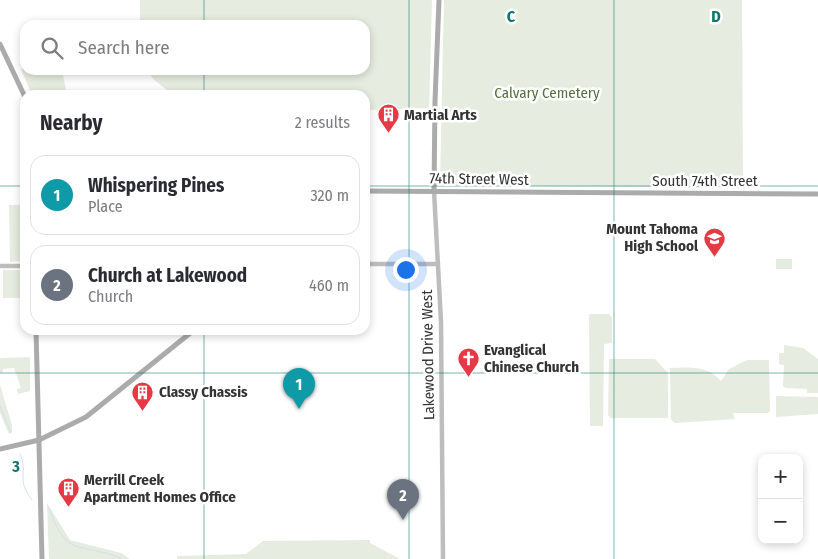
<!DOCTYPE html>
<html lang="en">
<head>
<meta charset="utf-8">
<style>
  :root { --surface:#fff; --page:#f2f2f3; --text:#2b2b33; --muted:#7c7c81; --line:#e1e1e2; --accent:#111827 }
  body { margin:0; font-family:"Fira Sans Condensed",sans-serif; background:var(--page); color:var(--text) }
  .controls { position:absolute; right:15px; bottom:15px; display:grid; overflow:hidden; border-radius:10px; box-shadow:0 2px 8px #0003 }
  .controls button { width:45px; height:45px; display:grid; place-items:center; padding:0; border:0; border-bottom:1px solid var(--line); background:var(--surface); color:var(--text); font:25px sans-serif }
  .you { position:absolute; left:405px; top:269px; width:18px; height:18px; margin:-12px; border:4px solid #fff; border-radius:50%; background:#1a73e8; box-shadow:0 0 0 8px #1a73e833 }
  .badge { display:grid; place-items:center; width:32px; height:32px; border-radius:50%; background:var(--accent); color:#fff; font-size:16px; font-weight:700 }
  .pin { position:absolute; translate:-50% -41px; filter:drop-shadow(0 1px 2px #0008) }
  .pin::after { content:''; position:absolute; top:26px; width:18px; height:15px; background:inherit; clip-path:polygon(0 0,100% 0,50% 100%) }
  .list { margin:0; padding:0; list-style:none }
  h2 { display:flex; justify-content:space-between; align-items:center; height:65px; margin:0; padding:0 20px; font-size:21px }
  h2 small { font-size:16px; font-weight:400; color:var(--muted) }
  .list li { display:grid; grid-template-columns:32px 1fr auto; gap:15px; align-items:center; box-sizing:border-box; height:80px; margin:0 10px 10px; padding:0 10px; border:1px solid var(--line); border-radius:15px }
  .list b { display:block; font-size:19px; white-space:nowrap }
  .list p { margin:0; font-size:16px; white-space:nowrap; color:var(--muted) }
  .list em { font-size:16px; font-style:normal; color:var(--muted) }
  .icon { flex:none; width:28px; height:28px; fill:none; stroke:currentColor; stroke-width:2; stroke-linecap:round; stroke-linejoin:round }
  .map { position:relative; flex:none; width:818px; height:559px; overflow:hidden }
  .search { position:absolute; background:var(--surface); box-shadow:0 2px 8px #0003; left:20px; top:20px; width:350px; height:55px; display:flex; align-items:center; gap:12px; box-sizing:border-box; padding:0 18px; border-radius:15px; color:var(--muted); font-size:19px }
  .panel { position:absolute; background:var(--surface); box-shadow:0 2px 8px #0003; left:20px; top:90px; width:350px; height:245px; border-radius:15px }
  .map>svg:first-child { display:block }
  .green { fill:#e6ecdf }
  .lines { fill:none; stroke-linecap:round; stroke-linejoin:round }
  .stream { stroke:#cfe2ee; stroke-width:1 }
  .secondary { stroke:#bdbdbd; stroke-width:4.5 }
  .primary { stroke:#ababab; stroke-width:5 }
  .grid { fill:none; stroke:#0f766e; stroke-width:1; stroke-opacity:0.55 }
  .labels { text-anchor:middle; stroke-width:5; stroke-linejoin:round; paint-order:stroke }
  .park-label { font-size:15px; fill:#56703f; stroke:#fff }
  .poi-label { font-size:15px; font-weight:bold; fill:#333; stroke:#fff; text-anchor:start }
  .street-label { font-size:15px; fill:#333; stroke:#fff }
  .grid-label { font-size:16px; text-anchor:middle; font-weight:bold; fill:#0f766e; stroke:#fff; stroke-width:5; stroke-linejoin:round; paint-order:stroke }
</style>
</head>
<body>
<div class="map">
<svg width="818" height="559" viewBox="0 0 818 559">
  <rect width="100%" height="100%" fill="#fff"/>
  <g class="green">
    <polygon points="140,0 432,0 429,108 365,110 365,95 173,95 153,79 148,70 365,70 365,25 140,25"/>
    <polygon points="444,0 742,0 743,188 442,185 440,182"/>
    <polygon points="21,69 62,70 67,95 32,95"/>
    <polygon points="9,205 25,205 25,261 10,262"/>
    <rect x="776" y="259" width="16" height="10"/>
    <rect x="3" y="270" width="22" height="28"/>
    <polygon points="589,314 609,314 612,318 612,343 604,344 603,426 590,426"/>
    <polygon points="784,345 803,348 818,359 818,393 807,393 807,389 786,388 783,386 784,365 779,364 779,353 784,353"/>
    <polygon points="30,357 30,391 18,394 17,389 21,388 14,368 3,369 3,372 0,373 0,358"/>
    <polygon points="609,359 655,359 668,373 668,418 611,418 608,415"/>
    <path d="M747,360H769L770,411L768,413H733L735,419L675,423L671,420L670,368C688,367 709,366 721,381L729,369Z"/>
    <polygon points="0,385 12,425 12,432 9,434 0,413"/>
    <polygon points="776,396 818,397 818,414 776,417"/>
    <polygon points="47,503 70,540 121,553 130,559 49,559"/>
    <polygon points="370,540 370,543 400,559 177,559 177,556 246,554 263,541"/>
  </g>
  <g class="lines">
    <g class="stream">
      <polyline points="0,406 11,433"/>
      <path d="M20,454C29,474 15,478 32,500"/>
      <path d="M49,508C53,519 61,540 73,545C88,551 104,550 122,559"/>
    </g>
    <g class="secondary">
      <polyline points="434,191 441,322 443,559"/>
      <polyline points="365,264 438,264"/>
      <polyline points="0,266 25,266"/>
    </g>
    <g class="primary">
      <polyline points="0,44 25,97"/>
      <polyline points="365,191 818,194"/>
      <polyline points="434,191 435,101 439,0"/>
      <polyline points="36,330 42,559"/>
      <polyline points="0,449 39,440 86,417 194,330"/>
    </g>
  </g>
  <path class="grid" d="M204,0V25M409,0V559M614,0V559M204,70V95M0,186H25M365,186H818M204,330V559M0,373H818"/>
  <defs>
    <symbol id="building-pin" viewBox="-11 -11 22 30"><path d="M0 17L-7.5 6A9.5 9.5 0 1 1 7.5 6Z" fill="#e63946" stroke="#fff"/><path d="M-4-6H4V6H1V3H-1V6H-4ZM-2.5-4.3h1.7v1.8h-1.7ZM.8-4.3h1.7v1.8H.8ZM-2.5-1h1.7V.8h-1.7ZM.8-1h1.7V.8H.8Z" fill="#fff"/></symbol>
    <symbol id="school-pin" viewBox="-11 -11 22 30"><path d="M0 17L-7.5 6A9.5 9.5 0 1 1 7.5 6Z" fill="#e63946" stroke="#fff"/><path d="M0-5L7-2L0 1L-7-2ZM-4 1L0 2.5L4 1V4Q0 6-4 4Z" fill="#fff"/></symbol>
    <symbol id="church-pin" viewBox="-11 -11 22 30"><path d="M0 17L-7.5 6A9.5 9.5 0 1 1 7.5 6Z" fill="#e63946" stroke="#fff"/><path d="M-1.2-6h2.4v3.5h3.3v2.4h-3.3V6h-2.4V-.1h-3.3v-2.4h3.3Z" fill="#fff"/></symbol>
  </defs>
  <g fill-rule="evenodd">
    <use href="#building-pin" x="376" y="102" width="25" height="34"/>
    <use href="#school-pin" x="702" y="226" width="25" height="34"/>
    <use href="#church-pin" x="456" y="346" width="25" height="34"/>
    <use href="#building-pin" x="130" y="380" width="25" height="34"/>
    <use href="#building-pin" x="56" y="476" width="25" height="34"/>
  </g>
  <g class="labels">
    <g class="park-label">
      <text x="547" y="98">Calvary Cemetery</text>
    </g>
    <g class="poi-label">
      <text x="404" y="120">Martial Arts</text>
      <text x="698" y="234" text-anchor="end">Mount Tahoma<tspan x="698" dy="17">High School</tspan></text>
      <text x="484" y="355">Evanglical<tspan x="484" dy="17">Chinese Church</tspan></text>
      <text x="159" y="397">Classy Chassis</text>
      <text x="84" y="485">Merrill Creek<tspan x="84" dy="17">Apartment Homes Office</tspan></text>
    </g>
    <g class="street-label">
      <text transform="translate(479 179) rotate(1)" y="5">74th Street West</text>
      <text x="705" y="186">South 74th Street</text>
      <text transform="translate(428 355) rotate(-91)" y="5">Lakewood Drive West</text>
    </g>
  </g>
  <g class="grid-label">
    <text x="511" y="22">C</text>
    <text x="716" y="22">D</text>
    <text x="16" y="472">3</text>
  </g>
</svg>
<div class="controls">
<button>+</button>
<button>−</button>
</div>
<div class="you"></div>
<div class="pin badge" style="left:299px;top:409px;background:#0f9aa8">1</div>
<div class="pin badge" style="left:403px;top:520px;background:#6b7280">2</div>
<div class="search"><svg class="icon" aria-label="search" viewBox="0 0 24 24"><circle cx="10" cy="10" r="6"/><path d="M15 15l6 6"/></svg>Search here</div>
<section class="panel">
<h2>Nearby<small>2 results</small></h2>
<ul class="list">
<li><span class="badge" style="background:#0f9aa8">1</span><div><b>Whispering Pines</b><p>Place</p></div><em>320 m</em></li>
<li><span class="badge" style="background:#6b7280">2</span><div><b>Church at Lakewood</b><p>Church</p></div><em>460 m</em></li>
</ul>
</section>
</div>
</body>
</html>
